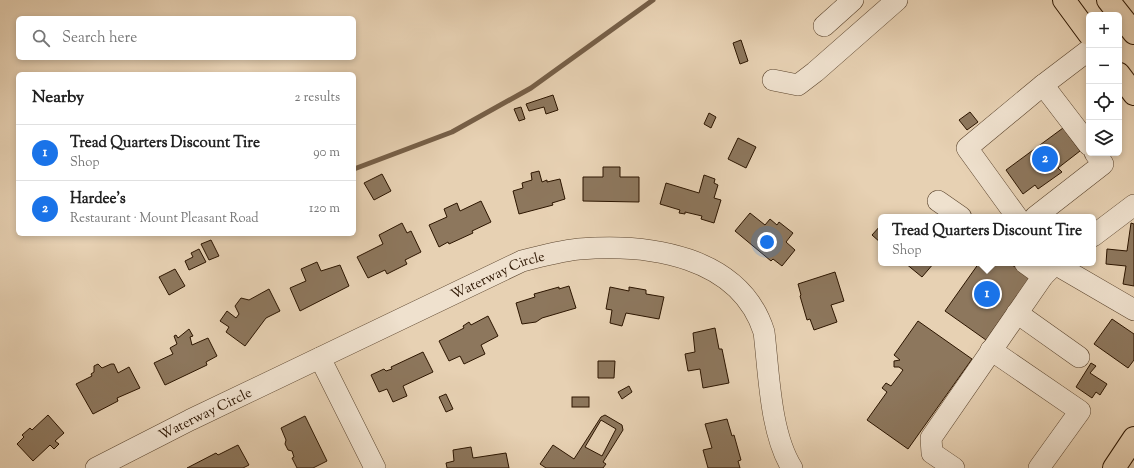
<!DOCTYPE html>
<html lang="en">
<head>
<meta charset="utf-8">
<style>
  :root { --surface:#fff; --page:#f6f6f6; --text:#222; --muted:#767676; --line:#e0e0e0; --accent:#1a73e8 }
  body { margin:0; font-family:"Sorts Mill Goudy",serif; background:var(--page); color:var(--text) }
  .controls { position:absolute; right:12px; top:12px; display:grid; overflow:hidden; border-radius:6px; box-shadow:0 2px 6px #0003 }
  .controls button { width:36px; height:36px; display:grid; place-items:center; padding:0; border:0; border-bottom:1px solid var(--line); background:var(--surface); color:var(--text); font:20px sans-serif }
  .you { position:absolute; left:767px; top:242px; width:14px; height:14px; margin:-10px; border:3px solid #fff; border-radius:50%; background:#1a73e8; box-shadow:0 0 0 6px #1a73e833 }
  .badge { display:grid; place-items:center; width:26px; height:26px; border-radius:50%; background:var(--accent); color:#fff; font-size:13px; font-weight:700 }
  .pin { position:absolute; translate:-50% -50%; border:2px solid #fff; box-shadow:0 1px 4px #0006 }
  .popup { position:absolute; left:878px; top:214px; width:218px; height:52px; box-sizing:border-box; display:grid; place-content:center; border-radius:6px; background:var(--surface); filter:drop-shadow(0 1px 3px #0005); font-size:13px; white-space:nowrap; color:var(--muted) }
  .popup b { font-size:15px; color:var(--text) }
  .popup::after { content:''; position:absolute; left:50%; top:100%; margin-left:-8px; border:8px solid transparent; border-top-color:var(--surface) }
  .list { margin:0; padding:0; list-style:none }
  h2 { display:flex; justify-content:space-between; align-items:center; height:52px; margin:0; padding:0 16px; font-size:17px }
  h2 small { font-size:13px; font-weight:400; color:var(--muted) }
  .list li { display:grid; grid-template-columns:26px 1fr auto; gap:12px; align-items:center; box-sizing:border-box; height:56px; padding:0 16px; border-top:1px solid var(--line) }
  .list b { display:block; font-size:15px; white-space:nowrap }
  .list p { margin:0; font-size:13px; white-space:nowrap; color:var(--muted) }
  .list em { font-size:13px; font-style:normal; color:var(--muted) }
  .icon { flex:none; width:22px; height:22px; fill:none; stroke:currentColor; stroke-width:2; stroke-linecap:round; stroke-linejoin:round }
  .map { position:relative; flex:none; width:1134px; height:468px; overflow:hidden }
  .search { position:absolute; background:var(--surface); box-shadow:0 2px 6px #0003; left:16px; top:16px; width:340px; height:44px; display:flex; align-items:center; gap:10px; box-sizing:border-box; padding:0 14px; border-radius:6px; color:var(--muted); font-size:15px }
  .panel { position:absolute; background:var(--surface); box-shadow:0 2px 6px #0003; left:16px; top:72px; width:340px; height:164px; border-radius:6px }
  .map>svg:first-child { display:block }
  .lines { fill:none; stroke-linecap:round; stroke-linejoin:round }
  .stream { stroke:#765f47; stroke-width:5 }
  .building { fill:#8d775d; stroke:#2c1500; fill-rule:evenodd }
  .minor-casing { stroke:#5b442d; stroke-width:22 }
  .major-casing { stroke:#2c1500; stroke-width:24 }
  .highway-casing { stroke:#2c1500; stroke-width:24 }
  .minor { stroke:#efe1ce; stroke-width:21 }
  .major { stroke:#e7d1b3; stroke-width:22 }
  .highway { stroke:#e7d1b3; stroke-width:22 }
  .labels { text-anchor:middle; stroke-width:4; stroke-linejoin:round; paint-order:stroke }
  .street-label { font-size:14px; fill:#2c1500; stroke:#efe1ce }
</style>
</head>
<body>
<div class="map">
<svg width="1134" height="468" viewBox="0 0 1134 468">
  <rect width="100%" height="100%" fill="#e7d1b3"/>
  <filter id="stains"><feTurbulence type="fractalNoise" baseFrequency=".005" numOctaves="4"/><feColorMatrix values="0 0 0 0 .2 0 0 0 0 .09 0 0 0 0 .02 0 0 0 .5 -.17"/></filter>
  <radialGradient id="worn" r=".72"><stop offset=".6" stop-color="#630" stop-opacity="0"/><stop offset="1" stop-color="#630" stop-opacity=".3"/></radialGradient>
  <g class="lines">
    <polyline class="stream" points="354,169 452,132 531,88 653,0"/>
  </g>
  <g class="building">
    <polygon points="741,40 748,61 740,64 733,43"/>
    <polygon points="553,95 558,110 546,114 544,107 529,111 526,104"/>
    <polygon points="521,107 525,119 519,121 514,109"/>
    <polygon points="970,112 978,122 967,130 959,120"/>
    <polygon points="709,113 716,117 711,128 704,124"/>
    <polygon points="1063,128 1080,151 1058,168 1062,172 1038,189 1035,185 1023,194 1006,170"/>
    <polygon points="738,138 756,147 746,168 728,159"/>
    <polygon points="603,167 620,167 620,177 639,177 639,202 583,201 583,177 603,177"/>
    <polygon points="539,171 542,182 547,180 547,182 560,179 565,199 552,203 553,205 519,214 513,191 523,188 522,183 532,180 531,173"/>
    <polygon points="382,174 391,191 374,200 364,183"/>
    <polygon points="704,175 715,179 714,183 718,185 714,198 721,200 714,223 701,219 702,216 685,212 685,214 679,213 680,210 660,204 666,183 699,193"/>
    <polygon points="481,201 491,222 472,231 473,233 449,244 448,242 439,247 429,225 447,217 444,209 457,203 460,211"/>
    <polygon points="750,213 765,225 770,219 777,225 779,222 793,233 786,242 795,250 782,266 773,259 771,261 735,231"/>
    <polygon points="402,223 407,233 411,231 421,252 405,260 407,264 387,274 385,270 368,278 357,257 383,244 379,235"/>
    <polygon points="1131,223 1134,224 1134,286 1123,284 1126,266 1106,264 1107,249 1127,251"/>
    <polygon points="881,225 881,243 872,235"/>
    <polygon points="211,240 219,256 209,260 201,244"/>
    <polygon points="199,249 206,262 189,270 185,261 193,257 191,253"/>
    <polygon points="317,262 321,271 340,265 349,286 300,311 290,288 306,281 301,269"/>
    <polygon points="905,263 934,263 922,277"/>
    <polygon points="979,263 1009,263 1030,277 986,340 945,311"/>
    <polygon points="175,269 185,286 169,295 159,277"/>
    <polygon points="835,272 844,301 831,305 837,322 814,330 810,319 807,320 800,296 801,295 798,284"/>
    <polygon points="569,286 576,308 542,318 536,322 522,324 516,303 535,297 534,294 559,287 559,289"/>
    <polygon points="610,287 629,291 629,287 646,290 646,294 664,297 659,319 626,313 622,326 610,323 612,310 606,309"/>
    <polygon points="269,289 280,311 266,318 245,346 226,332 229,327 220,321 227,311 236,318 239,314 235,306 241,298 249,300"/>
    <polygon points="488,316 498,336 481,345 485,354 464,364 460,356 449,361 439,341 464,328 463,326 469,322 471,325"/>
    <polygon points="1112,319 1134,334 1134,360 1128,368 1094,344"/>
    <polygon points="918,321 972,359 908,449 867,420 887,392 882,388 886,383 891,386 903,370 899,367 894,367 894,361 900,360 894,355"/>
    <polygon points="715,328 719,349 722,349 729,383 703,388 700,369 688,371 685,354 695,352 693,333"/>
    <polygon points="189,329 193,336 190,337 192,345 208,338 217,356 206,362 207,365 165,385 154,363 173,354 170,348 177,344 174,336 176,335 178,338"/>
    <polygon points="423,352 433,372 403,386 407,396 393,402 387,389 379,392 371,375 384,369 386,371 392,369 391,367"/>
    <polygon points="598,361 615,361 614,378 598,378"/>
    <polygon points="1091,363 1096,366 1090,373 1107,384 1100,395 1096,392 1092,398 1076,387"/>
    <polygon points="98,364 102,368 111,364 114,364 118,373 129,367 140,388 117,398 118,401 93,414 76,384 92,376 91,374 94,372 94,366"/>
    <polygon points="629,386 632,392 622,399 618,392"/>
    <polygon points="446,394 453,409 446,412 439,397"/>
    <rect x="572" y="397" width="17" height="10"/>
    <polygon points="48,415 64,433 55,441 59,444 54,449 50,445 33,461 17,444 24,437 22,435 30,428 32,430"/>
    <path d="M605,415L622,425L623,430L603,462L606,464L603,468H546L540,464L553,445L574,459L601,417ZM601,420L616,429L602,456L585,447Z"/>
    <polygon points="305,416 327,461 313,468 297,468 292,458 294,457 292,451 288,450 285,444 286,440 281,428"/>
    <polygon points="727,419 732,436 734,435 741,460 738,461 740,468 708,468 703,450 712,448 705,424"/>
    <polygon points="238,445 249,465 243,468 187,468 216,453 218,455"/>
    <polygon points="471,447 473,458 506,453 509,468 447,468 446,463 454,461 453,450"/>
  </g>
  <g class="lines">
    <defs>
      <g id="minor">
        <polyline points="824,26 853,0"/>
        <polyline points="1089,50 1043,85 1089,145"/>
        <polyline points="773,80 798,85 815,72 897,0"/>
        <polyline points="938,201 961,217"/>
        <polyline points="1017,217 967,148 1043,85"/>
        <polyline points="1035,217 1103,164 1095,153"/>
        <polyline points="1093,236 1134,205"/>
        <polyline points="1025,263 1043,276"/>
        <polyline points="1017,313 1079,357"/>
        <polyline points="991,350 1080,411 1039,468"/>
        <polyline points="320,358 375,468"/>
        <path id="s1" d="M96,468L190,420L522,261C541,256 560,251 579,249C649,243 740,256 764,332C769,373 770,433 792,468"/>
        <polyline points="954,468 932,453 931,438 1043,276 1055,264 1134,310"/>
      </g>
      <polyline id="major" points="1114,468 1134,438"/>
      <g id="highway">
        <polyline points="1064,0 1089,34"/>
        <polyline points="1108,0 1134,33"/>
        <polyline points="1119,74 1134,94"/>
      </g>
    </defs>
    <use href="#minor" class="minor-casing"/>
    <use href="#major" class="major-casing"/>
    <use href="#highway" class="highway-casing"/>
    <use href="#minor" class="minor"/>
    <use href="#major" class="major"/>
    <use href="#highway" class="highway"/>
  </g>
  <g class="labels">
    <g class="street-label">
      <text dy="5" stroke="none"><textPath href="#s1" startOffset="446">Waterway Circle</textPath></text>
      <text dy="5" stroke="none"><textPath href="#s1" startOffset="122">Waterway Circle</textPath></text>
    </g>
  </g>
  <rect width="100%" height="100%" filter="url(#stains)"/>
  <rect width="100%" height="100%" fill="url(#worn)"/>
</svg>
<div class="controls">
<button>+</button>
<button>−</button>
<button><svg class="icon" aria-label="locate" viewBox="0 0 24 24"><circle cx="12" cy="12" r="6"/><path d="M12 2v4M12 18v4M2 12h4M18 12h4"/></svg></button>
<button><svg class="icon" aria-label="layers" viewBox="0 0 24 24"><path d="M12 4l9 5-9 5-9-5zM3 14l9 5 9-5"/></svg></button>
</div>
<div class="you"></div>
<div class="pin badge" style="left:987px;top:294px">1</div>
<div class="popup"><b>Tread Quarters Discount Tire</b>Shop</div>
<div class="pin badge" style="left:1045px;top:159px">2</div>
<div class="search"><svg class="icon" aria-label="search" viewBox="0 0 24 24"><circle cx="10" cy="10" r="6"/><path d="M15 15l6 6"/></svg>Search here</div>
<section class="panel">
<h2>Nearby<small>2 results</small></h2>
<ul class="list">
<li><span class="badge">1</span><div><b>Tread Quarters Discount Tire</b><p>Shop</p></div><em>90 m</em></li>
<li><span class="badge">2</span><div><b>Hardee's</b><p>Restaurant · Mount Pleasant Road</p></div><em>120 m</em></li>
</ul>
</section>
</div>
</body>
</html>
